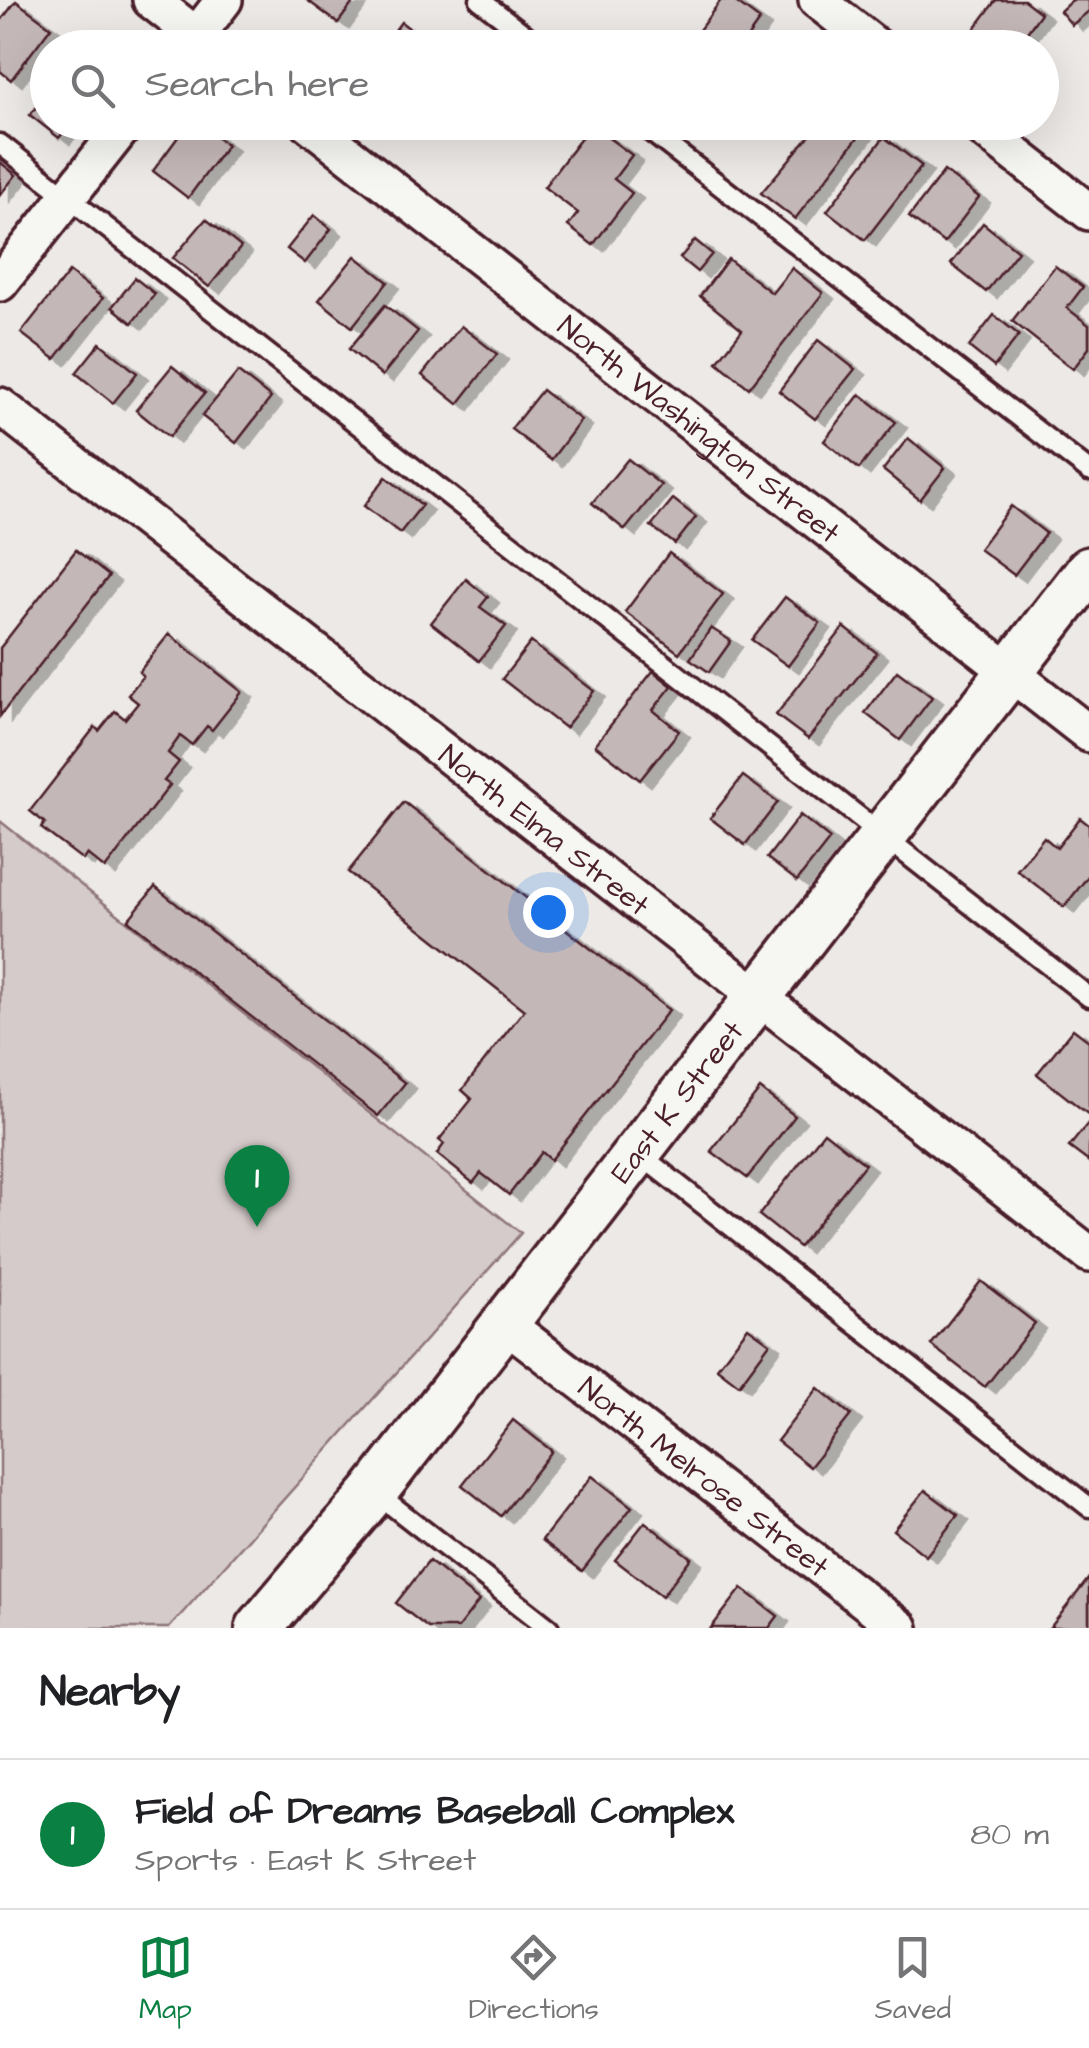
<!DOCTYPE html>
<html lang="en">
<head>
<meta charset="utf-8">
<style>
  :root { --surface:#fff; --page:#f6f6f6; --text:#202124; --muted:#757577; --line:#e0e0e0; --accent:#0b8043 }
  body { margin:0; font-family:"Architects Daughter",sans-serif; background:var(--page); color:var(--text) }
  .you { position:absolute; left:548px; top:912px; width:35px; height:35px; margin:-25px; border:8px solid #fff; border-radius:50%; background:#1a73e8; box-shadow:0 0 0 15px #1a73e833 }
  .badge { display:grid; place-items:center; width:65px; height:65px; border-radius:50%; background:var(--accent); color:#fff; font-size:32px; font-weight:700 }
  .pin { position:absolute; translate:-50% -82px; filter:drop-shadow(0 2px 5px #0008) }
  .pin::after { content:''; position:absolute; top:52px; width:35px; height:30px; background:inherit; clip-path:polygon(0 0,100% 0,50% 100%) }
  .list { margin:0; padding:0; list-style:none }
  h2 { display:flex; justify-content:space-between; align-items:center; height:130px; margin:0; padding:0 40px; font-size:42px }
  h2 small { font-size:32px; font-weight:400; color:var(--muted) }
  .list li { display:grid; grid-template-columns:65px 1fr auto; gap:30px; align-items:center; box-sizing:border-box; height:150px; padding:0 40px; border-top:2px solid var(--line) }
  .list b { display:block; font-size:38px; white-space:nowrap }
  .list p { margin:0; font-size:32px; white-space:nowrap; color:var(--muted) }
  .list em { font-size:32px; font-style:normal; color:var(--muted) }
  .icon { flex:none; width:55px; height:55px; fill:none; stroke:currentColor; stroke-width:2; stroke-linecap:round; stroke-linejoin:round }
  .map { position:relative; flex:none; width:1089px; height:1628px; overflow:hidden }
  .search { position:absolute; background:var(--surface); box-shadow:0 10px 40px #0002; left:30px; right:30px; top:30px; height:110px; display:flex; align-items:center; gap:25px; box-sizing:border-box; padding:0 35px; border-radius:55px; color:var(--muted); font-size:38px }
  .sheet { height:280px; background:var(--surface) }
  nav { display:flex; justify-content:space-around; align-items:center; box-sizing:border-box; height:140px; border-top:2px solid var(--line); background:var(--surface); font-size:28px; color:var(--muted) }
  nav a { display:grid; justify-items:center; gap:5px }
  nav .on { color:var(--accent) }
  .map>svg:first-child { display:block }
  .green { fill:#d4cbca; stroke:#8f757a; stroke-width:2.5 }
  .building { fill:#c4b7b7; stroke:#4a1f2b; stroke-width:2.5; filter:url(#shadow) }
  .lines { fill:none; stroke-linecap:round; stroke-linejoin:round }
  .service-casing { stroke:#4a1f2b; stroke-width:25 }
  .minor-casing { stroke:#4a1f2b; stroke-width:42 }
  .tertiary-casing { stroke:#4a1f2b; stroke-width:52 }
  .service { stroke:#f6f6f2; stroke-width:18 }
  .minor { stroke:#f6f6f2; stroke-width:35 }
  .tertiary { stroke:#f6f6f2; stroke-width:45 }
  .labels { text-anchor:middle; stroke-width:9; stroke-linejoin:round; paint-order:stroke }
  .street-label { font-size:30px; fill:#4a1f2b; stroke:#f6f6f2 }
</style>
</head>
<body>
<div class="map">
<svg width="1089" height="1628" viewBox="0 0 1089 1628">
  <defs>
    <filter id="shadow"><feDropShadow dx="11" dy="6" stdDeviation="0" flood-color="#0004"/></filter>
  </defs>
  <rect width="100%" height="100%" fill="#ece9e6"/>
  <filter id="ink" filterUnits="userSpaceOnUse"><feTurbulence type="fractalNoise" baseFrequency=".01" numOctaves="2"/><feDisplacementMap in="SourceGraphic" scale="20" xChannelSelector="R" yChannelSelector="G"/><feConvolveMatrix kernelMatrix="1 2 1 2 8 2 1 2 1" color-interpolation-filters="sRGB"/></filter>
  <g filter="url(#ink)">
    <polygon class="green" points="0,821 521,1233 169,1628 0,1628"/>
    <g class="building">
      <polygon points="307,0 355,0 338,23"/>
      <polygon points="721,0 733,0 760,20 740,48 686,48"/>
      <polygon points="996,0 1024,0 1041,13 1016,48 978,48 967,39"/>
      <polygon points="1072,0 1089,0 1089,11 1072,25 1060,11"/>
      <polygon points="16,1 51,27 11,80 0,71 0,22"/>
      <polygon points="401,22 435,48 382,48"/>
      <polygon points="77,30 100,48 63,48"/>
      <polygon points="48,92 48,122 71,122 59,138 30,115"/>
      <polygon points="189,122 198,122 227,145 188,198 153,171"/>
      <polygon points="821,122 869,123 795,219 761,193"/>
      <polygon points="591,125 632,155 614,179 632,193 593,245 568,226 578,213 544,187"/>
      <polygon points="884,137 922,166 865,240 827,211"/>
      <polygon points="0,162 16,175 0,195"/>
      <polygon points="944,171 979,197 944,243 909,217"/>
      <polygon points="314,215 331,229 305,263 287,249"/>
      <polygon points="206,219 241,247 209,287 173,258"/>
      <polygon points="983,223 1018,251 986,292 951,264"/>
      <polygon points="695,240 712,254 697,272 680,258"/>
      <polygon points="355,256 388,282 352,327 319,300"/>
      <polygon points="728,259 772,293 792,268 823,293 749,388 717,362 742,330 700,296"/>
      <polygon points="1055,266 1083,287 1067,308 1089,325 1089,348 1073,369 1012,321"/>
      <polygon points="69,272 103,298 55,359 21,333"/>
      <polygon points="135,278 155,294 132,323 112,307"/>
      <polygon points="385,305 418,331 382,376 349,349"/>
      <polygon points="994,315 1019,335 994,367 969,347"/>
      <polygon points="461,326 497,354 458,404 422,375"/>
      <polygon points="818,340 855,369 815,419 779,391"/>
      <polygon points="100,343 137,373 113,403 76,373"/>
      <polygon points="172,366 205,393 169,437 136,410"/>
      <polygon points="238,372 271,398 236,443 202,416"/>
      <polygon points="542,390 581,420 551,460 511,429"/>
      <polygon points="860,394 896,422 859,469 824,441"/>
      <polygon points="908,438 945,468 920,500 883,470"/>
      <polygon points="628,459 661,485 625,530 592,503"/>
      <polygon points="386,477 422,505 400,533 364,506"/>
      <polygon points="673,499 696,517 675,544 651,526"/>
      <polygon points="1011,506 1046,533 1014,575 979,549"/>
      <polygon points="76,550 109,576 0,716 0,648"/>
      <polygon points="669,553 723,594 679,653 625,612"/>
      <polygon points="466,579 488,597 480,607 506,626 479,661 431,623"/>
      <polygon points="785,597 820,623 788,666 752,640"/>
      <polygon points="844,627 877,653 808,739 776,715"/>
      <polygon points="711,628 731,641 709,672 690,659"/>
      <polygon points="169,634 242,692 212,730 207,726 192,745 180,736 168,753 179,762 164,781 170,785 105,869 87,854 83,860 41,828 45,823 30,811 95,727 99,731 115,711 125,719 138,703 128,695 143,676 139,672"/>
      <polygon points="531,642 594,691 565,728 502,679"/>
      <polygon points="653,671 672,686 653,710 679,731 640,780 595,745"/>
      <polygon points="897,671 932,697 900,740 865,713"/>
      <polygon points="743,776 778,802 745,845 710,818"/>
      <polygon points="404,802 669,1010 551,1160 542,1152 509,1195 481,1173 473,1183 437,1154 444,1144 439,1140 472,1099 462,1090 524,1010 348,872"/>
      <polygon points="800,815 830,839 797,881 767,858"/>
      <polygon points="1080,818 1089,825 1089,875 1064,907 1017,870 1044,837 1057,848"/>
      <polygon points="155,887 405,1083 378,1116 128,920"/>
      <polygon points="1073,1029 1089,1041 1089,1115 1037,1074"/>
      <polygon points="760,1089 795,1116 747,1178 711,1151"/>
      <polygon points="1089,1122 1089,1162 1069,1147"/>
      <polygon points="824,1132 865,1164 799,1247 759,1215"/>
      <polygon points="981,1281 1035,1323 985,1387 931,1345"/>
      <polygon points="748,1327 770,1343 739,1385 717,1368"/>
      <polygon points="818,1388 851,1415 810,1467 777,1441"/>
      <polygon points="513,1420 552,1451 501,1516 462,1485"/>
      <polygon points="592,1476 632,1507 582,1571 542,1540"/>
      <polygon points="925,1490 958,1515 926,1556 893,1530"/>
      <polygon points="645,1522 691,1558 662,1596 615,1560"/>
      <polygon points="429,1561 479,1601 458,1628 428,1628 396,1603"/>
      <polygon points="1089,1578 1089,1628 1050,1628"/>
      <polygon points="742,1588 778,1616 769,1628 711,1628"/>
    </g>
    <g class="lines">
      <defs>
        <g id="service">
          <polyline points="480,0 542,48"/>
          <polyline points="638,122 1089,471"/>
          <polyline points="0,144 1089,997"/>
          <polyline points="639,1154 1089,1507"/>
          <polyline points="376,1493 549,1628"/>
        </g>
        <g id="minor">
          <polyline points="151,0 212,48"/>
          <polyline points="817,0 878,48"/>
          <polyline points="187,48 224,0"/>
          <path id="s1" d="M307,122L1089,734"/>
          <polyline points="974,122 1089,212"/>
          <polyline points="0,283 127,122"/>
          <path id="s2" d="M0,406L1089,1254"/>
          <path id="s3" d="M506,1324L900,1628"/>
        </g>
        <g id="tertiary">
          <path id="s4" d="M259,1628L374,1492L1089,570"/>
        </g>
      </defs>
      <use href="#service" class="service-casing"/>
      <use href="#minor" class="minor-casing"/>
      <use href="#tertiary" class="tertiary-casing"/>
      <use href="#service" class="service"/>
      <use href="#minor" class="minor"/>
      <use href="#tertiary" class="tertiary"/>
    </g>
  </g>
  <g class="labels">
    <g class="street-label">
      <text dy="10" stroke="none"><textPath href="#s1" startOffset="498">North Washington Street</textPath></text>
      <text dy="10" stroke="none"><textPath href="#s2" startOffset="690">North Elma Street</textPath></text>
      <text dy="10" stroke="none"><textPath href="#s4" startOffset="672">East K Street</textPath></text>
      <text dy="10" stroke="none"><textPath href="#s3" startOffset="250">North Melrose Street</textPath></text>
    </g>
  </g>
</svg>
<div class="you"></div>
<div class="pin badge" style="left:257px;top:1227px">1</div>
<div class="search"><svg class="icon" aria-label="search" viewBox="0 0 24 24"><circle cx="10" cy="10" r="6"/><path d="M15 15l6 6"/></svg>Search here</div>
</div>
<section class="sheet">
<h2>Nearby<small></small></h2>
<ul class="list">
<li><span class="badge">1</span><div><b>Field of Dreams Baseball Complex</b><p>Sports · East K Street</p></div><em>80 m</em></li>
</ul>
</section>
<nav>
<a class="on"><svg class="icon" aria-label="map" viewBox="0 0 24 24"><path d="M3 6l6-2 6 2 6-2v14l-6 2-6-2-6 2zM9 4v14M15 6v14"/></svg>Map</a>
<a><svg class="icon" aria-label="directions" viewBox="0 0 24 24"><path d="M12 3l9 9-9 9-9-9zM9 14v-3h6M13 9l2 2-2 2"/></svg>Directions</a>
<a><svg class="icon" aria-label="saved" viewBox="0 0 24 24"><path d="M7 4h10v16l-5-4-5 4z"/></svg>Saved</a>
</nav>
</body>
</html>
